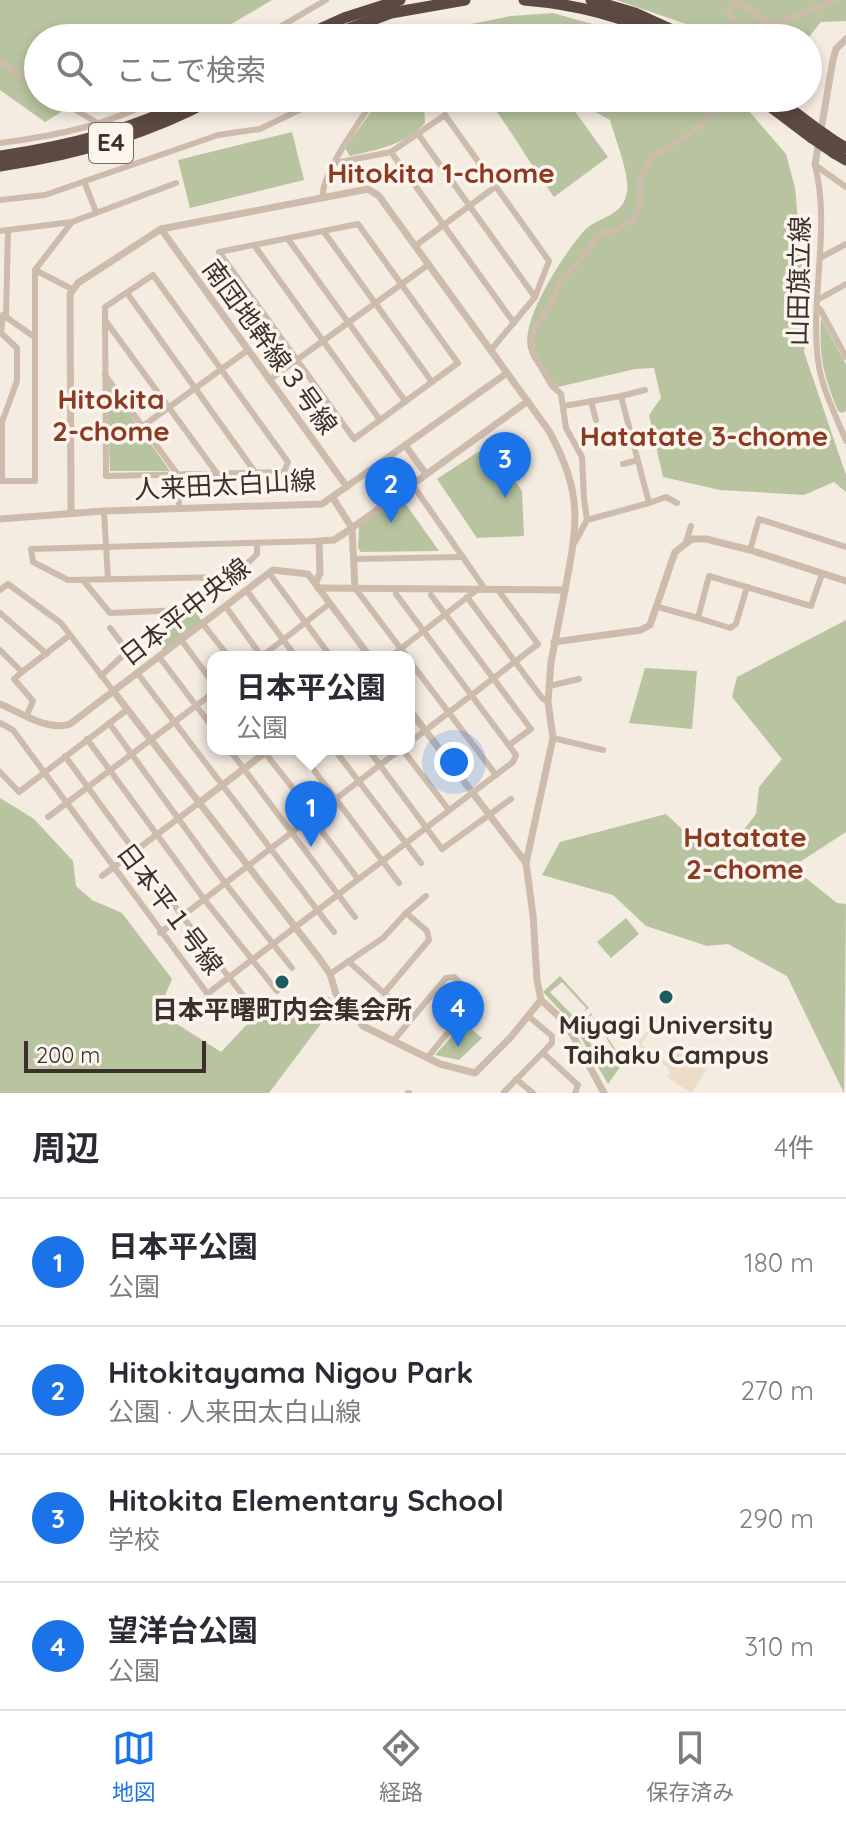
<!DOCTYPE html>
<html lang="ja">
<head>
<meta charset="utf-8">
<style>
  :root { --surface:#fff; --page:#f2f2f3; --text:#2b2b33; --muted:#7c7c81; --line:#e1e1e2; --accent:#1a73e8 }
  body { margin:0; font-family:Quicksand,"Noto Sans JP",sans-serif; background:var(--page); color:var(--text) }
  .scale { position:absolute; left:24px; bottom:20px; width:182px; box-sizing:border-box; padding-left:8px; border:4px solid #3b302b; border-top:0; font-size:22px; line-height:28px; white-space:nowrap; color:#3b302b; -webkit-text-stroke:6px #fbf5ee; paint-order:stroke }
  .you { position:absolute; left:454px; top:762px; width:28px; height:28px; margin:-20px; border:6px solid #fff; border-radius:50%; background:#1a73e8; box-shadow:0 0 0 12px #1a73e833 }
  .badge { display:grid; place-items:center; width:52px; height:52px; border-radius:50%; background:var(--accent); color:#fff; font-size:26px; font-weight:700 }
  .pin { position:absolute; translate:-50% -66px; filter:drop-shadow(0 2px 4px #0008) }
  .pin::after { content:''; position:absolute; top:42px; width:28px; height:24px; background:inherit; clip-path:polygon(0 0,100% 0,50% 100%) }
  .popup { position:absolute; left:207px; top:651px; width:208px; height:104px; box-sizing:border-box; display:grid; place-content:center; border-radius:16px; background:var(--surface); filter:drop-shadow(0 2px 6px #0005); font-size:26px; white-space:nowrap; color:var(--muted) }
  .popup b { font-size:30px; color:var(--text) }
  .popup::after { content:''; position:absolute; left:50%; top:100%; margin-left:-16px; border:16px solid transparent; border-top-color:var(--surface) }
  .list { margin:0; padding:0; list-style:none }
  h2 { display:flex; justify-content:space-between; align-items:center; height:104px; margin:0; padding:0 32px; font-size:34px }
  h2 small { font-size:26px; font-weight:400; color:var(--muted) }
  .list li { display:grid; grid-template-columns:52px 1fr auto; gap:24px; align-items:center; box-sizing:border-box; height:128px; padding:0 32px; border-top:2px solid var(--line) }
  .list b { display:block; font-size:30px; white-space:nowrap }
  .list p { margin:0; font-size:26px; white-space:nowrap; color:var(--muted) }
  .list em { font-size:26px; font-style:normal; color:var(--muted) }
  .icon { flex:none; width:44px; height:44px; fill:none; stroke:currentColor; stroke-width:2; stroke-linecap:round; stroke-linejoin:round }
  .map { position:relative; flex:none; width:846px; height:1093px; overflow:hidden }
  .search { position:absolute; background:var(--surface); box-shadow:0 4px 12px #0003; left:24px; right:24px; top:24px; height:88px; display:flex; align-items:center; gap:20px; box-sizing:border-box; padding:0 28px; border-radius:44px; color:var(--muted); font-size:30px }
  .sheet { height:616px; background:var(--surface) }
  nav { display:flex; justify-content:space-around; align-items:center; box-sizing:border-box; height:112px; border-top:2px solid var(--line); background:var(--surface); font-size:22px; color:var(--muted) }
  nav a { display:grid; justify-items:center; gap:4px }
  nav .on { color:var(--accent) }
  .map>svg:first-child { display:block }
  .green { fill:#b8c4a0 }
  .plaza { fill:#ecdcc8 }
  .lines { fill:none; stroke-linecap:round; stroke-linejoin:round }
  .minor { stroke:#cdbbac; stroke-width:6 }
  .tertiary { stroke:#cdbbac; stroke-width:7 }
  .motorway { stroke:#5c4a42; stroke-width:11 }
  .motorway-bridge { stroke:#5c4a42; stroke-width:11 }
  .poi-dot { fill:#1f5a5e; stroke:#fbf5ee; stroke-width:3 }
  .labels { text-anchor:middle; stroke-width:7; stroke-linejoin:round; paint-order:stroke }
  .shield { fill:#fbf5ee; stroke:#756b66; stroke-width:2 }
  .shield-label { font-size:24px; font-weight:bold; fill:#3b302b }
  .street-label { font-size:26px; fill:#3b302b; stroke:#fbf5ee }
  .poi-label { font-size:26px; font-weight:bold; fill:#3b302b; stroke:#fbf5ee }
  .neighbourhood-label { font-size:28px; font-weight:bold; fill:#8c3b22; stroke:#fbf5ee }
</style>
</head>
<body>
<div class="map">
<svg width="846" height="1093" viewBox="0 0 846 1093">
  <rect width="100%" height="100%" fill="#f4ebe1"/>
  <g class="green">
    <polygon points="0,0 272,0 228,26 158,38 38,38 38,98 84,98 45,122 0,90"/>
    <polygon points="616,0 846,0 846,21 821,22 808,38 712,38 692,26"/>
    <polygon points="553,13 596,25 627,38 442,38 446,29 511,16"/>
    <path d="M381,98H415L424,106L425,123C405,145 379,149 350,156L345,148Z"/>
    <path d="M502,98H530L536,102L571,106L608,157L554,197C532,167 514,135 492,105Z"/>
    <path d="M570,98H732L748,110L786,154L795,188L802,265L810,306L804,352L846,475V492L834,482L804,495L720,490L663,477L649,415L661,398L654,368L635,369L558,387C546,376 532,365 528,348C521,319 564,254 583,232C597,216 623,218 627,192C630,174 615,139 610,120Z"/>
    <polygon points="292,132 304,180 190,208 178,160"/>
    <path d="M821,318L846,364V411L842,413L838,411C823,374 819,358 821,318Z"/>
    <polygon points="107,385 109,385 170,471 110,471"/>
    <polygon points="490,444 522,491 524,536 477,538 437,479"/>
    <polygon points="400,496 439,551 361,552 358,548 359,525"/>
    <polygon points="192,607 202,621 163,650 152,636"/>
    <polygon points="846,620 846,832 792,867 837,903 846,904 844,1093 787,976 728,944 707,946 646,926 613,895 542,875 560,842 666,814 685,832 710,840 742,832 756,814 759,787 782,759 732,697 737,677"/>
    <polygon points="645,668 697,671 692,729 629,723"/>
    <polygon points="0,798 34,819 73,861 76,886 92,900 122,913 172,979 158,1012 221,1052 253,1018 330,997 323,1021 269,1093 0,1093"/>
    <polygon points="626,918 639,934 611,958 597,942"/>
    <polygon points="560,976 589,1008 584,1011 586,1008 562,982 550,992 576,1019 601,1061 615,1052 592,1015 588,1017 591,1013 620,1056 625,1060 608,1084 573,1024 543,992"/>
    <polygon points="464,1023 482,1038 459,1060 435,1055"/>
  </g>
  <polygon class="plaza" points="657,1016 660,1019 641,1044 669,1064 680,1050 707,1070 691,1093 667,1077 670,1072 668,1068 644,1048 641,1050 638,1048 631,1058 629,1056"/>
  <g class="lines">
    <g class="minor">
      <polyline points="261,38 326,0"/>
      <polyline points="401,38 411,33 421,38"/>
      <path d="M749,38L729,14L730,8L734,4C752,4 759,23 776,25L835,0"/>
      <polyline points="0,62 38,87"/>
      <polyline points="56,98 99,124"/>
      <polyline points="418,134 535,297"/>
      <path d="M0,143C56,136 109,125 159,98"/>
      <polyline points="391,152 514,323"/>
      <polyline points="335,163 391,152 445,115 549,261 535,297 491,350"/>
      <path d="M815,165C831,229 810,295 818,360C821,387 836,416 846,441"/>
      <polyline points="815,165 846,187"/>
      <polyline points="84,181 96,212"/>
      <path d="M323,196C321,174 362,118 375,98"/>
      <polyline points="0,200 45,195 218,135 260,129 324,98"/>
      <polygon points="358,224 458,363 354,439 219,252"/>
      <polyline points="0,231 72,222 176,183"/>
      <polyline points="324,232 432,382"/>
      <polyline points="288,239 405,401"/>
      <polyline points="254,245 380,420"/>
      <polyline points="415,246 495,187"/>
      <polyline points="820,258 846,244"/>
      <polyline points="35,270 72,289"/>
      <polygon points="153,275 288,462 284,472 106,476 105,307"/>
      <polyline points="127,293 255,472"/>
      <polyline points="819,299 846,284"/>
      <polyline points="820,309 846,357"/>
      <polyline points="3,315 33,336"/>
      <polyline points="6,316 8,230"/>
      <polyline points="105,320 216,472"/>
      <polyline points="105,375 178,475 179,509"/>
      <polyline points="269,380 428,265"/>
      <polyline points="621,396 645,390"/>
      <polyline points="591,401 596,420"/>
      <polyline points="564,406 621,396 649,503 587,520"/>
      <polyline points="143,426 248,350"/>
      <polyline points="623,464 638,460"/>
      <polyline points="0,481 35,481 35,270 72,222"/>
      <polyline points="2,481 2,422 17,381 17,348 1,333 3,315"/>
      <polyline points="412,484 485,589"/>
      <polyline points="649,503 666,497 677,503"/>
      <polyline points="104,511 108,579"/>
      <polyline points="575,542 587,520 584,499 582,457 566,428 561,394 552,386 534,355 532,341 535,327 552,304 557,286 564,277 581,260 594,240 601,234 618,229 634,219 639,208 640,181 651,157 691,134 727,98"/>
      <polyline points="686,542 691,526"/>
      <polyline points="750,550 759,519 846,547"/>
      <polyline points="354,559 462,557"/>
      <polyline points="269,573 331,657"/>
      <polyline points="230,577 68,580 33,562 31,549 319,541"/>
      <polyline points="83,580 110,613 184,610"/>
      <polyline points="355,588 407,657"/>
      <polyline points="0,590 8,584 61,623 114,692"/>
      <polyline points="247,591 296,657"/>
      <polyline points="431,595 531,729 509,745"/>
      <polyline points="467,597 542,698 548,702"/>
      <polyline points="226,607 262,657"/>
      <polyline points="658,607 698,618 709,576 811,606 822,574"/>
      <polyline points="0,613 47,654"/>
      <polyline points="698,618 730,628 736,624 747,587"/>
      <polyline points="203,624 229,657"/>
      <polyline points="110,628 127,650"/>
      <polyline points="182,641 213,683"/>
      <polyline points="0,650 22,672 14,679 33,701 27,715"/>
      <polyline points="261,657 329,604"/>
      <polyline points="390,657 478,589"/>
      <polyline points="160,658 213,728"/>
      <polyline points="409,660 496,775"/>
      <polyline points="22,672 70,635"/>
      <polyline points="138,674 334,932"/>
      <polyline points="101,676 147,633 184,610 250,561 257,554 257,544"/>
      <polyline points="549,686 579,679"/>
      <polyline points="0,723 13,730 215,1004"/>
      <polyline points="109,723 225,883 292,968"/>
      <polyline points="553,738 603,750"/>
      <polyline points="87,739 204,899 277,991"/>
      <polyline points="409,743 538,644 498,590"/>
      <polyline points="229,749 355,917"/>
      <polyline points="262,749 314,815"/>
      <polyline points="298,749 399,883"/>
      <polyline points="334,749 421,863"/>
      <polyline points="368,749 442,849 511,799"/>
      <polyline points="402,749 449,810"/>
      <polyline points="65,756 182,916 255,1011"/>
      <polyline points="0,772 19,792 128,709"/>
      <polyline points="48,817 213,693"/>
      <polyline points="311,817 358,879"/>
      <polyline points="102,876 200,802"/>
      <polyline points="160,933 401,749"/>
      <polyline points="348,961 412,1018"/>
      <polyline points="330,974 383,938 406,913 426,896"/>
      <polyline points="385,992 429,940 427,931 406,913"/>
      <polyline points="207,994 513,762 516,755 396,594"/>
      <polyline points="393,1041 446,978 454,977 476,998 427,1058"/>
      <polyline points="543,1053 578,1085 575,1093"/>
      <polyline points="516,1079 533,1093"/>
      <polyline points="504,1092 552,1043 552,1036 528,1016"/>
      <polyline points="408,1093 409,1093"/>
    </g>
    <g class="tertiary">
      <polyline points="815,165 833,60 836,49 846,39"/>
      <polyline points="161,229 347,487"/>
      <polyline points="405,445 426,474"/>
      <polyline points="333,498 352,528 355,588"/>
      <path d="M71,512L70,294L78,283L161,229L368,189L379,196L549,431C583,494 578,522 565,590"/>
      <polyline points="0,519 104,511 322,504 507,373"/>
      <polyline points="316,582 320,573 319,541 334,540 352,528 528,401"/>
      <polyline points="318,588 565,590 551,662 548,702 553,738 526,863"/>
      <polyline points="554,642 641,630 650,625 675,552 692,539 706,539 750,550 846,581"/>
      <polyline points="114,692 319,958 330,974 336,994 363,1026 440,1064 475,1073 510,1038 541,1000"/>
      <path d="M0,704C20,712 48,732 70,724L273,570L308,574L370,657"/>
      <polyline points="409,709 526,863 533,915 537,980 541,1000 566,1023 604,1093"/>
      <polyline points="200,802 270,749"/>
      <polyline points="0,1092 1,1093"/>
    </g>
    <g class="motorway">
      <path d="M524,0C573,4 623,16 666,38"/>
      <polyline points="591,0 635,13 690,38"/>
      <polyline points="300,38 344,18 400,0"/>
      <polyline points="324,38 391,13 465,0"/>
      <polyline points="759,98 812,138"/>
      <polyline points="776,98 813,126"/>
      <polyline points="836,142 846,148"/>
      <polyline points="834,153 846,160"/>
      <path d="M0,156C68,146 133,130 194,98"/>
      <path d="M0,166C76,155 147,135 215,98"/>
    </g>
    <g class="motorway-bridge">
      <polyline points="813,126 836,142"/>
      <polyline points="812,138 834,153"/>
    </g>
  </g>
  <g class="poi-dot">
    <circle cx="282" cy="982" r="8"/>
    <circle cx="666" cy="997" r="8"/>
  </g>
  <g class="labels">
    <rect class="shield" x="89" y="123" width="44" height="40" rx="6"/>
    <g class="shield-label">
      <text x="111" y="151">E4</text>
    </g>
    <g class="street-label">
      <text transform="translate(799 281) rotate(-89)" y="9">山田旗立線</text>
      <text transform="translate(270 347) rotate(54)" y="9">南団地幹線３号線</text>
      <text transform="translate(225 485) rotate(-3)" y="9">人来田太白山線</text>
      <text transform="translate(185 612) rotate(-38)" y="9">日本平中央線</text>
      <text transform="translate(170 909) rotate(53)" y="9">日本平１号線</text>
    </g>
    <g class="poi-label">
      <text x="282" y="1019">日本平曙町内会集会所</text>
      <text x="666" y="1034">Miyagi University<tspan x="666" dy="30">Taihaku Campus</tspan></text>
    </g>
    <g class="neighbourhood-label">
      <text x="441" y="183">Hitokita 1-chome</text>
      <text x="111" y="409">Hitokita<tspan x="111" dy="32">2-chome</tspan></text>
      <text x="704" y="446">Hatatate 3-chome</text>
      <text x="745" y="847">Hatatate<tspan x="745" dy="32">2-chome</tspan></text>
    </g>
  </g>
</svg>
<div class="scale">200 m</div>
<div class="you"></div>
<div class="pin badge" style="left:311px;top:847px">1</div>
<div class="popup"><b>日本平公園</b>公園</div>
<div class="pin badge" style="left:391px;top:523px">2</div>
<div class="pin badge" style="left:505px;top:498px">3</div>
<div class="pin badge" style="left:458px;top:1047px">4</div>
<div class="search"><svg class="icon" aria-label="search" viewBox="0 0 24 24"><circle cx="10" cy="10" r="6"/><path d="M15 15l6 6"/></svg>ここで検索</div>
</div>
<section class="sheet">
<h2>周辺<small>4件</small></h2>
<ul class="list">
<li><span class="badge">1</span><div><b>日本平公園</b><p>公園</p></div><em>180 m</em></li>
<li><span class="badge">2</span><div><b>Hitokitayama Nigou Park</b><p>公園 · 人来田太白山線</p></div><em>270 m</em></li>
<li><span class="badge">3</span><div><b>Hitokita Elementary School</b><p>学校</p></div><em>290 m</em></li>
<li><span class="badge">4</span><div><b>望洋台公園</b><p>公園</p></div><em>310 m</em></li>
</ul>
</section>
<nav>
<a class="on"><svg class="icon" aria-label="map" viewBox="0 0 24 24"><path d="M3 6l6-2 6 2 6-2v14l-6 2-6-2-6 2zM9 4v14M15 6v14"/></svg>地図</a>
<a><svg class="icon" aria-label="directions" viewBox="0 0 24 24"><path d="M12 3l9 9-9 9-9-9zM9 14v-3h6M13 9l2 2-2 2"/></svg>経路</a>
<a><svg class="icon" aria-label="saved" viewBox="0 0 24 24"><path d="M7 4h10v16l-5-4-5 4z"/></svg>保存済み</a>
</nav>
</body>
</html>
